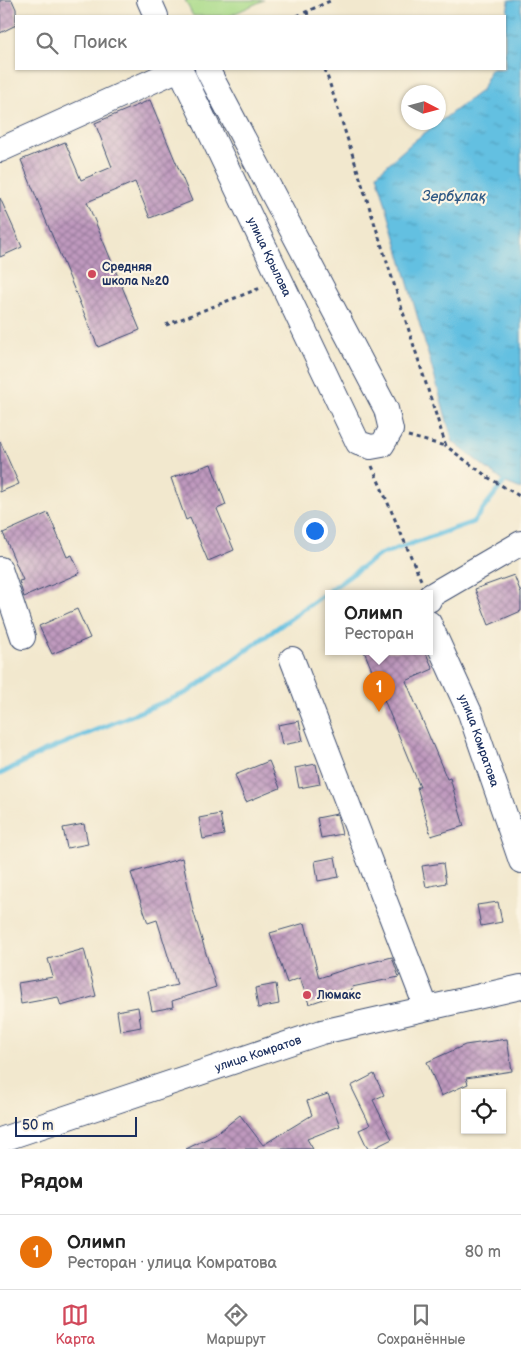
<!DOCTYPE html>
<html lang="ru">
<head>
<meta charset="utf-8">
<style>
  :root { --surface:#fff; --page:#f6f6f6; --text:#222; --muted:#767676; --line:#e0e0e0; --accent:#d1495b }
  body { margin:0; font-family:"Balsamiq Sans",sans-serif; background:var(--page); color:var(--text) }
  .controls { position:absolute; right:15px; bottom:15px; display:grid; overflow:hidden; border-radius:0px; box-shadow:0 1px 4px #0004 }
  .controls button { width:45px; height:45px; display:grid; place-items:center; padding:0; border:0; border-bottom:1px solid var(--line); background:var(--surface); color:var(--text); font:25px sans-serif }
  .compass { position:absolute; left:401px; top:85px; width:45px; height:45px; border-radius:50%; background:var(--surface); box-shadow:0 1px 4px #0004; rotate:96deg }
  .scale { position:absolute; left:15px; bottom:12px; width:122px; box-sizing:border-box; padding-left:5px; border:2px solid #1b2f5e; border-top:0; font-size:14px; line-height:18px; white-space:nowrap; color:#1b2f5e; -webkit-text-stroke:4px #fcf5e5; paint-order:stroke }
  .you { position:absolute; left:314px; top:530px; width:18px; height:18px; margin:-12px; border:4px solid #fff; border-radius:50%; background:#1a73e8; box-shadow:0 0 0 8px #1a73e833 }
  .badge { display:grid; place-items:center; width:32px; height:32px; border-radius:50%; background:var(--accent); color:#fff; font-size:16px; font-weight:700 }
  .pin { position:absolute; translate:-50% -41px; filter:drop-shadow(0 1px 2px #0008) }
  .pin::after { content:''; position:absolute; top:26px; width:18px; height:15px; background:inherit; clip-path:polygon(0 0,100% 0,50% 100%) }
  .popup { position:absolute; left:325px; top:590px; width:108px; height:65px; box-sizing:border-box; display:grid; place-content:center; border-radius:0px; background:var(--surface); filter:drop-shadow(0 1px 4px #0005); font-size:16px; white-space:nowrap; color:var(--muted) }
  .popup b { font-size:19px; color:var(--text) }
  .popup::after { content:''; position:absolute; left:50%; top:100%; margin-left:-10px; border:10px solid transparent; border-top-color:var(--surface) }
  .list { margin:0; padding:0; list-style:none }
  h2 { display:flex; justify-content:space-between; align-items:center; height:65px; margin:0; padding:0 20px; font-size:21px }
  h2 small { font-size:16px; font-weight:400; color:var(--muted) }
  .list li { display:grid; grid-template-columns:32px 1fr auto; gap:15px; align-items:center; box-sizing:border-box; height:75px; padding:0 20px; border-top:1px solid var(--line) }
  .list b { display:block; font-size:19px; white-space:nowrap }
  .list p { margin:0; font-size:16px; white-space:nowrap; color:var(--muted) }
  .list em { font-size:16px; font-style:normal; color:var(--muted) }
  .icon { flex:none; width:28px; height:28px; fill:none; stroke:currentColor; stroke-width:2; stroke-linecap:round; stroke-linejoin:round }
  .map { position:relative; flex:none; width:521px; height:1149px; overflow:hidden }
  .search { position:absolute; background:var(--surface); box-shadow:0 1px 4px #0004; left:15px; right:15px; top:15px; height:55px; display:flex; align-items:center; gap:12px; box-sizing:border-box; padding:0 18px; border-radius:0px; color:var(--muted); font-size:19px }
  .sheet { height:140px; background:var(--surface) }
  nav { display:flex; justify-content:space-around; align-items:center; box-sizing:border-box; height:70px; border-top:1px solid var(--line); background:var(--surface); font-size:14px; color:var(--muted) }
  nav a { display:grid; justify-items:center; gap:2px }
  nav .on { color:var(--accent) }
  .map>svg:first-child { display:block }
  .green { fill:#a9da88; stroke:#628473 }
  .water { fill:url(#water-ripples); stroke:#3f78a0 }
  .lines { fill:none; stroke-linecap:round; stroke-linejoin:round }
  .stream { stroke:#63c0e1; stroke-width:5 }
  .building { fill:url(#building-cross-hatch) }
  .minor-casing { stroke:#3b4b6f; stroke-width:26 }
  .path { stroke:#3b4b6f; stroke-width:3; stroke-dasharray:4 4; stroke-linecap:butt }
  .minor { stroke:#fff; stroke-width:24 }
  .poi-dot { fill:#d1495b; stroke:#fcf5e5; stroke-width:2 }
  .labels { text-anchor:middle; stroke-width:4.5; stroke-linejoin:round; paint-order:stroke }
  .street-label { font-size:12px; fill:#1b2f5e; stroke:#fcf5e5 }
  .poi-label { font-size:12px; font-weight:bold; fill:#1b2f5e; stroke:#fcf5e5; text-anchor:start }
  .water-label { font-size:14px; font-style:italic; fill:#315a85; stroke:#fcf5e5 }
</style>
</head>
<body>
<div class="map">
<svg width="521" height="1149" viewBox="0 0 521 1149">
  <defs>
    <pattern id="water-ripples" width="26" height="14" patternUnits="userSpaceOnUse" patternTransform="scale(1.25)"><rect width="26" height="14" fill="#63c0e1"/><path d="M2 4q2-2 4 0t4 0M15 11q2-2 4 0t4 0" fill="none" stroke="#519cba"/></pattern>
    <pattern id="building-cross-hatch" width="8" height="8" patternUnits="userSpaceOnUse" patternTransform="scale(1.25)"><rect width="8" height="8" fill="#bf99be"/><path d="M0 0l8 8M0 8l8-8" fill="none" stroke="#9a7d9e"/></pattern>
  </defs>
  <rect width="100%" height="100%" fill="#fcf5e5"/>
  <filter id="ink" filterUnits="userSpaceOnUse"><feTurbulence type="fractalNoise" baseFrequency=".02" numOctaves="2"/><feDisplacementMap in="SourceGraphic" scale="10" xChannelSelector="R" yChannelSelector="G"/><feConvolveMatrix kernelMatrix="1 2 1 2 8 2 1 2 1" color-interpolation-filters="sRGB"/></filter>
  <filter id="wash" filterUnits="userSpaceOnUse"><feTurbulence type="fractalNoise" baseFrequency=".0096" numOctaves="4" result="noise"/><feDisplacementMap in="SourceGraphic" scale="20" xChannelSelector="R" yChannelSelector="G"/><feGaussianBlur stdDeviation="1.12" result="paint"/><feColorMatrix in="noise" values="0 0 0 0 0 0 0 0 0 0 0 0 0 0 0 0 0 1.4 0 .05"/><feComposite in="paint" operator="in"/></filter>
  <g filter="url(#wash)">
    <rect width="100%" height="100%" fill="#f2e8ce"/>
    <polygon class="green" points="185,0 264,0 229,16 193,16"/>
    <polygon class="water" points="509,0 521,0 521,489 504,482 453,442 377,174 414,141 482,90 490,69 505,69 505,28"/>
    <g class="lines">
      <polyline class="stream" points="0,774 43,752 188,692 379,555 473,522 504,482"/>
    </g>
    <g id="blocks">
      <g class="building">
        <polygon points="0,0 12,0 16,9 16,25 0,33"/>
        <polygon points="150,100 192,201 150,218 135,182 87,202 140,330 98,347 21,160 65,142 81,180 112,167 95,123"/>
        <polygon points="0,198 22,247 0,257"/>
        <polygon points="0,441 19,484 0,492"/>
        <polygon points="211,464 226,505 217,509 234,550 208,561 190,518 186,520 171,478"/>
        <polygon points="48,513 67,557 72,555 80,573 24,597 19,581 23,580 3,533"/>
        <polygon points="514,575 521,593 521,611 489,625 475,589"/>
        <polygon points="77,609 90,638 52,654 39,626"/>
        <polygon points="364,651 425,651 433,669 406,681 447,779 450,778 464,826 431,836 417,787 420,787"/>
        <polygon points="299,721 303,741 282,745 278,725"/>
        <polygon points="269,761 280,788 246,802 235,775"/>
        <polygon points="316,764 320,784 299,788 295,768"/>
        <polygon points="220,814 224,835 203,839 199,818"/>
        <polygon points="337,814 342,834 321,838 317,818"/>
        <polygon points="84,824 88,844 67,848 63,828"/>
        <polygon points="335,857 339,877 318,881 315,861"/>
        <polygon points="182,858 193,910 216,987 172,1001 173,1007 152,1011 148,991 177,985 157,920 148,923 131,873"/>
        <polygon points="443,863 446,883 426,887 422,866"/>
        <polygon points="498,902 502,922 481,926 477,905"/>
        <polygon points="305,923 319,978 346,969 392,957 399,977 352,987 353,989 309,1004 300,978 287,983 270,933"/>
        <polygon points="84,949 96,996 61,1006 58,997 21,1004 18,983 53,977 48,959"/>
        <polygon points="276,984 279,1004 258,1008 255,988"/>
        <polygon points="138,1007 141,1027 120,1031 117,1011"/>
        <polygon points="507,1039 512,1071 466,1078 468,1084 441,1096 427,1062 465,1045"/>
        <polygon points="374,1074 384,1095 373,1100 392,1139 372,1149 368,1149 359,1130 370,1125 351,1086"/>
        <polygon points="328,1094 340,1126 307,1139 313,1149 186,1149 215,1135 240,1115 263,1145 312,1115 307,1101"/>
      </g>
    </g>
  </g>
  <g filter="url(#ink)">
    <use href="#blocks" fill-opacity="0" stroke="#3b4b6f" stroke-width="1"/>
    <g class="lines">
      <defs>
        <g id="minor">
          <polyline points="149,0 156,16"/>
          <path id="s1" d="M180,69L358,443L371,447L382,445L391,430L386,409L207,69"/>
          <polyline points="0,150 179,69"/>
          <polyline points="0,569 23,637"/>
          <polyline points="429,600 430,596 521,543"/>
          <path id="s2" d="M429,623L470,713L521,861"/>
          <polyline points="292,659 426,1007"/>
          <path id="s3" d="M0,1140L322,1032L521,987"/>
        </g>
      </defs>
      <use href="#minor" class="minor-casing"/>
      <g class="path">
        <polyline points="307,11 308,16"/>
        <polyline points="297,16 332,0"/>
        <polyline points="325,69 446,446 489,478 521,497"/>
        <polyline points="166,325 263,287"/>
        <polyline points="408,436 445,446"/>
        <polyline points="372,466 421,580"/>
      </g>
      <use href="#minor" class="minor"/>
    </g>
  </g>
  <g class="poi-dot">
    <circle cx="92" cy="274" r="5"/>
    <circle cx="307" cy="995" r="5"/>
  </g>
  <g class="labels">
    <g class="street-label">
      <text dy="4" stroke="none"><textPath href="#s1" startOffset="208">улица Крылова</textPath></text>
      <text dy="4" stroke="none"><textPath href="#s2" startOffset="128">улица Комратова</textPath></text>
      <text dy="4" stroke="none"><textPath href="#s3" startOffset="272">улица Комратов</textPath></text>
    </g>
    <g class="poi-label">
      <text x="102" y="271">Средняя<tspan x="102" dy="14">школа №20</tspan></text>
      <text x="317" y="999">Люмакс</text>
    </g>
    <g class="water-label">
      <text x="454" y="201">Зербұлақ</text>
    </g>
  </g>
</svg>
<div class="controls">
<button><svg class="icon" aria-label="locate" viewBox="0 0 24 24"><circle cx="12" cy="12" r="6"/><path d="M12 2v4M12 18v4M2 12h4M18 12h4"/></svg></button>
</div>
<svg class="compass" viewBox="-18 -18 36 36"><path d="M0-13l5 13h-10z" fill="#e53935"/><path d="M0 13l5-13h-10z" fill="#767676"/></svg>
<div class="scale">50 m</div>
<div class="you"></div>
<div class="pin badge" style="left:379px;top:712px;background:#e8710a">1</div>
<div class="popup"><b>Олимп</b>Ресторан</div>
<div class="search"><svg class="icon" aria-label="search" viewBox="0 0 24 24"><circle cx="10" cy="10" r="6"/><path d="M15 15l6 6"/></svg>Поиск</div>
</div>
<section class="sheet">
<h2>Рядом<small></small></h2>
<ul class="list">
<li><span class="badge" style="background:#e8710a">1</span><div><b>Олимп</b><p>Ресторан · улица Комратова</p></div><em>80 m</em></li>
</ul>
</section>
<nav>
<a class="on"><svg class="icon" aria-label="map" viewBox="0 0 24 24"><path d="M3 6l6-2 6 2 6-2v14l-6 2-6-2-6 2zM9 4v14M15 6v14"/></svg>Карта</a>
<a><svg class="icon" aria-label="directions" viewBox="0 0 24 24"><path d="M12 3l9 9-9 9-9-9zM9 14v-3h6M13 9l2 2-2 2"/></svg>Маршрут</a>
<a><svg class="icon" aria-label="saved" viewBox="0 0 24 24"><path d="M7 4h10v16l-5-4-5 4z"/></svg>Сохранённые</a>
</nav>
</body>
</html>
